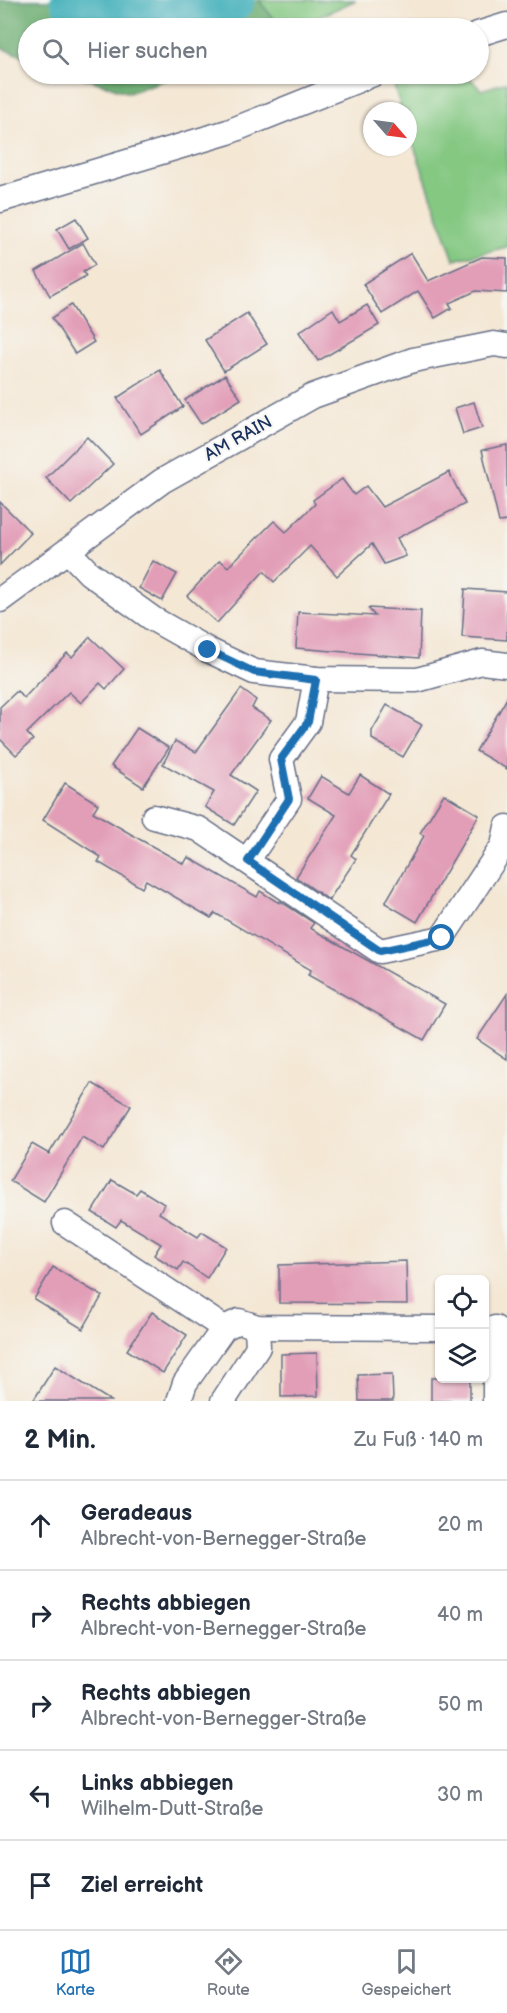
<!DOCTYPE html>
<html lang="de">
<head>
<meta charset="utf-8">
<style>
  :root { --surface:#fff; --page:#f6f6f7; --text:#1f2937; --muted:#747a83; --line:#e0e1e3; --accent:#1f6fb2 }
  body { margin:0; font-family:"Balsamiq Sans",sans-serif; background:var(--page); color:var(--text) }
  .controls { position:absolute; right:18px; bottom:18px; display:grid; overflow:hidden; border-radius:9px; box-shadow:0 2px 4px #0004 }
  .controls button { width:54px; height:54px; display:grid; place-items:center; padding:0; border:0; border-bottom:2px solid var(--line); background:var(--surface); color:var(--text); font:30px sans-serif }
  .compass { position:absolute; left:363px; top:102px; width:54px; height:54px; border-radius:50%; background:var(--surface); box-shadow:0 2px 4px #0004; rotate:118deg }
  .stop { position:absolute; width:18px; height:18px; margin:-14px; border:4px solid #1f6fb2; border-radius:50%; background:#fff }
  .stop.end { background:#1f6fb2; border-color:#fff; box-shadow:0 2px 6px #0008 }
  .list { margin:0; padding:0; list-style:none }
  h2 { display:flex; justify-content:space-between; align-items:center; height:78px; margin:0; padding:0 24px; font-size:26px }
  h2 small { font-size:20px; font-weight:400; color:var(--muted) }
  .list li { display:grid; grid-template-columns:39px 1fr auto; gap:18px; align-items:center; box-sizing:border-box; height:90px; padding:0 24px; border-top:2px solid var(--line) }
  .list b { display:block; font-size:22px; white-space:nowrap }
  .list p { margin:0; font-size:20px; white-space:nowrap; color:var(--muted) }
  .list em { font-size:20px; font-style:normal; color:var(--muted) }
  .icon { flex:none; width:33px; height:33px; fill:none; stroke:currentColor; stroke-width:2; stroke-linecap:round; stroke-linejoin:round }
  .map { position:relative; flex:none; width:507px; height:1401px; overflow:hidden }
  .search { position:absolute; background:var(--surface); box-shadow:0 2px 4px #0004; left:18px; right:18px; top:18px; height:66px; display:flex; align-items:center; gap:15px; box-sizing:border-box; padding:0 21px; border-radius:33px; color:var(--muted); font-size:22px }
  .sheet { height:528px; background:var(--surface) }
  nav { display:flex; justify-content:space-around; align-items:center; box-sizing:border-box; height:84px; border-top:2px solid var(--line); background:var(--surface); font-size:16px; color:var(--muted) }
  nav a { display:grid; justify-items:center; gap:3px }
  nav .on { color:var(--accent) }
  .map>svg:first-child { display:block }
  .green { fill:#84c882; stroke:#507c70; stroke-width:1.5 }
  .forest { fill:#6bac70; stroke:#436e67; stroke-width:1.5 }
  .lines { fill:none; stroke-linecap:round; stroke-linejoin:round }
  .river { stroke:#3eaeb9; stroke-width:45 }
  .building { fill:#e29db7 }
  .minor-casing { stroke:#676f87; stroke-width:27 }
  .minor { stroke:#fff; stroke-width:24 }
  .route { stroke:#1f6fb2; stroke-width:8 }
  .labels { text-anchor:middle; stroke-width:4.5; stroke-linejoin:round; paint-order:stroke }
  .street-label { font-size:18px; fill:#1b2f5e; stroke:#f6f6f2 }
</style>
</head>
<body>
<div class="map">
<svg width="507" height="1401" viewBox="0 0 507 1401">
  <rect width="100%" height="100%" fill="#f6f6f2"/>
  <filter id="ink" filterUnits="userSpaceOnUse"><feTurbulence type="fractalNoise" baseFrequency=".0167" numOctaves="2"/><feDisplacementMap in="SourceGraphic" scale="12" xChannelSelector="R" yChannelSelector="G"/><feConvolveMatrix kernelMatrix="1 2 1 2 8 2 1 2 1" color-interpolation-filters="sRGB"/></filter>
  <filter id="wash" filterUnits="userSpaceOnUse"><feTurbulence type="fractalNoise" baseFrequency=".008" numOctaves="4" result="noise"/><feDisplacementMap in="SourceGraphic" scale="24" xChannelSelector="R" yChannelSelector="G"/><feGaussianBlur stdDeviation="1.35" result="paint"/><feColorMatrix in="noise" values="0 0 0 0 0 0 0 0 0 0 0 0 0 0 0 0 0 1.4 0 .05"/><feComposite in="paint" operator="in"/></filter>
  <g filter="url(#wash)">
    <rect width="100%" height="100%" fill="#f4e7d4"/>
    <g class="green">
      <polygon points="259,0 356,0 295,28 279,28"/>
      <polygon points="390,74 466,74 481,90 507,82 507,247 454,260 408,129 408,111 402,111"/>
    </g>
    <g class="forest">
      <polygon points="0,0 259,0 280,28 28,28 28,58 0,48"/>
      <polygon points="72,74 181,74 129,93"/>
    </g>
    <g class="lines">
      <polyline class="river" points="73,0 158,24 232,0"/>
    </g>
    <g id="blocks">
      <g class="building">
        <polygon points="76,218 88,238 69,249 57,229"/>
        <polygon points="83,243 95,265 83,272 86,276 50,296 36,271"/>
        <polygon points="411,253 428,281 482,257 507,258 507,293 476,291 449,303 452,308 435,318 418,291 382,314 363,284"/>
        <polygon points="71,305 94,342 75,354 52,318"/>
        <polygon points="367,305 379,325 318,361 299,332 333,309 340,321"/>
        <polygon points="247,313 267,344 224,371 205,340"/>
        <polygon points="160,370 183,407 141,434 117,398"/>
        <polygon points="225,375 241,399 201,424 185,400"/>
        <polygon points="474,402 482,428 463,434 455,408"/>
        <polygon points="87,437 113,464 71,504 46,478"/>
        <polygon points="507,445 507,521 499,522 482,450"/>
        <polygon points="449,472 465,504 397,538 406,556 384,564 372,544 337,576 310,546 274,582 264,571 217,623 187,596 220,560 228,567 274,521 286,532 315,504 313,500 342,479 354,495 366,486 382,507"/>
        <polygon points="0,502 31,533 0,565"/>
        <polygon points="153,561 177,574 162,601 139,588"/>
        <polygon points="465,589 507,592 507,640 462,637"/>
        <polygon points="368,608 421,611 419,658 296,648 298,612 375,616"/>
        <polygon points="90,637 124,669 106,689 100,683 81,703 69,692 27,733 33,740 16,755 0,739 0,707 17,691 24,698 67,653 72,657"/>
        <polygon points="241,689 256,700 252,708 271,720 231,775 256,791 234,825 205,807 214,792 163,764 175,741 196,752"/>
        <polygon points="507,698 507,769 476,751"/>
        <polygon points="387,705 422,725 403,757 372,739 372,731"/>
        <polygon points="137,728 169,748 143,787 111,766"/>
        <polygon points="360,775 389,794 351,855 356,859 329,900 296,877 336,815 308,798 321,776 349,793"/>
        <polygon points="65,783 98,804 93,812 141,840 184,864 188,857 257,897 260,891 279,903 280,901 314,923 310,928 445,1004 424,1040 308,975 311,970 215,913 211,918 146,880 142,888 98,862 101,857 43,820"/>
        <polygon points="444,794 479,815 417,922 385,903 424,836 420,833"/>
        <polygon points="507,994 507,1059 477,1039"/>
        <polygon points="92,1083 131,1106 104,1150 82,1137 44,1202 10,1181 32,1144 49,1154"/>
        <polygon points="112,1180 136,1194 140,1189 164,1204 159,1213 198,1237 202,1232 226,1247 207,1278 183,1262 178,1270 154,1255 161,1244 121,1220 116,1227 92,1212"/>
        <polygon points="406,1261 407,1304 279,1303 279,1265"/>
        <polygon points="53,1267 102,1296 83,1329 34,1299"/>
        <polygon points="152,1312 187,1335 163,1373 127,1350"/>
        <polygon points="317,1353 318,1396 281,1397 281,1354"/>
        <polygon points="55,1366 111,1401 33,1401"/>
        <polygon points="392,1374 393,1401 359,1401 358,1375"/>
        <rect x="431" y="1378" width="39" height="23"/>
      </g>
    </g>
  </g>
  <g filter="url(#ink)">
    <use href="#blocks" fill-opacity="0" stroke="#676f87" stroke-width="1.5"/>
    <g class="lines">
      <defs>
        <g id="minor">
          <polyline points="478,34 507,25"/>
          <polyline points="0,200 228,132 373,74"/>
          <polyline points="68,551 89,573 153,619 208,650 254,672 316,679 417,680 482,662 507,665"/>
          <polyline points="0,600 162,481 313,396 413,360 494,344 507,346"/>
          <polyline points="154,817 199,829 380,951 442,938 503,846 507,827"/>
          <polyline points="247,861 289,799 281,759 308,722 316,679"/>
          <polyline points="65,1223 224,1328"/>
          <polyline points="179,1401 185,1383 224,1328 239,1321 257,1327 440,1328"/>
          <polyline points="223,1401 258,1347 257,1327"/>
          <polyline points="495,1401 495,1328"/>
        </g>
      </defs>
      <use href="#minor" class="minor-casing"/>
      <use href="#minor" class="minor"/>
    </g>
  </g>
  <g class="lines" filter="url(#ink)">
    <polyline class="route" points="208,650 254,672 316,680 308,722 281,759 289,799 248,861 380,951 442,938"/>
  </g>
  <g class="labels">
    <g class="street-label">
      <text transform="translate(238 438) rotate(-29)" y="6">AM RAIN</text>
    </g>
  </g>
</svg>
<div class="controls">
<button><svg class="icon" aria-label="locate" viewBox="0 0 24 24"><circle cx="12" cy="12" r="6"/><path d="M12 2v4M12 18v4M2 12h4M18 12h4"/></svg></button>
<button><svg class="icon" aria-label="layers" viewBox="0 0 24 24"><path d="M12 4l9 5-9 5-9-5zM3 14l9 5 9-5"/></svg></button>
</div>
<svg class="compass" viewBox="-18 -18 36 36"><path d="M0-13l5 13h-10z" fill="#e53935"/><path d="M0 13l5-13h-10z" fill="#747a83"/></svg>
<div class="stop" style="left:442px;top:938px"></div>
<div class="stop end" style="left:208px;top:650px"></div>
<div class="search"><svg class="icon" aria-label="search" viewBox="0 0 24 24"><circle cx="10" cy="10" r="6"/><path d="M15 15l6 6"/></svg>Hier suchen</div>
</div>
<section class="sheet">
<h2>2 Min.<small>Zu Fuß · 140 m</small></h2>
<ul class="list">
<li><svg class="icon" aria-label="ahead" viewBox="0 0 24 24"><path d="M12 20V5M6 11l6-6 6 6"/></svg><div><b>Geradeaus</b><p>Albrecht-von-Bernegger-Straße</p></div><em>20 m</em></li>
<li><svg class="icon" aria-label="right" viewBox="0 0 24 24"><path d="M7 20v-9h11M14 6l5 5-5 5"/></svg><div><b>Rechts abbiegen</b><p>Albrecht-von-Bernegger-Straße</p></div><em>40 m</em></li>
<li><svg class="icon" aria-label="right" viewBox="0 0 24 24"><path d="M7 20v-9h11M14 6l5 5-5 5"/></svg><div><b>Rechts abbiegen</b><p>Albrecht-von-Bernegger-Straße</p></div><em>50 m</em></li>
<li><svg class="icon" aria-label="left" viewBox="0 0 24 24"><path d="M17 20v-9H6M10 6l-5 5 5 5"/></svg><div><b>Links abbiegen</b><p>Wilhelm-Dutt-Straße</p></div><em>30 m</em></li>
<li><svg class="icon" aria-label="arrive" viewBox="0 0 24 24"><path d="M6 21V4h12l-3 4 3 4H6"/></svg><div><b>Ziel erreicht</b></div></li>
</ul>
</section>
<nav>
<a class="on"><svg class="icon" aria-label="map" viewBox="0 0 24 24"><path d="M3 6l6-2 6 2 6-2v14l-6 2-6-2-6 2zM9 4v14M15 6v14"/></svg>Karte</a>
<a><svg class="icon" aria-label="directions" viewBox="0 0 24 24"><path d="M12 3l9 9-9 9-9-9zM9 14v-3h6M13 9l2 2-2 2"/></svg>Route</a>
<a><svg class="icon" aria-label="saved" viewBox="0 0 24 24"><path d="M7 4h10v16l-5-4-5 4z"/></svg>Gespeichert</a>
</nav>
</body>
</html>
